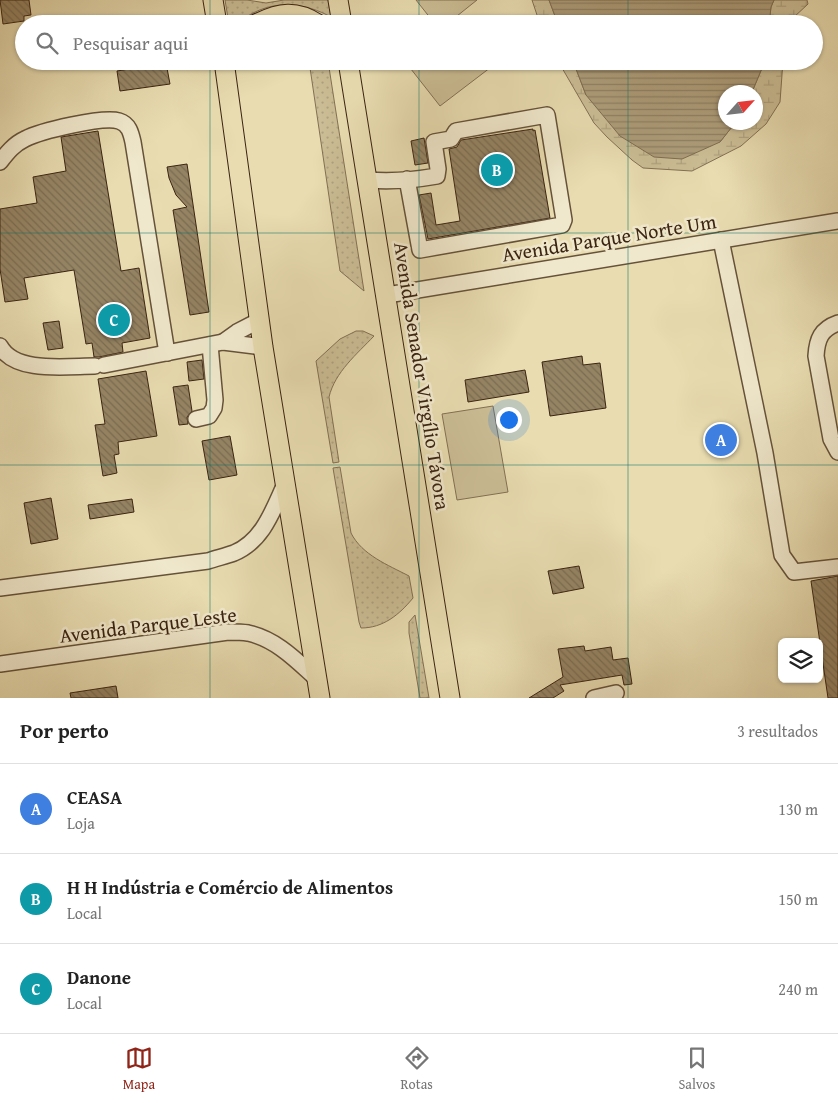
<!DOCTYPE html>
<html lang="pt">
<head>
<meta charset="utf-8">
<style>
  :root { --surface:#fff; --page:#f2f2f2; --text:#222; --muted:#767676; --line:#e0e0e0; --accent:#8f2418 }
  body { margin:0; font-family:"Gentium Book Plus",serif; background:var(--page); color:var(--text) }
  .controls { position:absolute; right:15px; bottom:15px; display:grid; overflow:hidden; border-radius:8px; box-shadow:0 1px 4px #0004 }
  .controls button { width:45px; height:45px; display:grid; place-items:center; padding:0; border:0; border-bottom:1px solid var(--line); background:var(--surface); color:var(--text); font:25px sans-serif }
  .compass { position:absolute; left:718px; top:85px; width:45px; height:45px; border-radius:50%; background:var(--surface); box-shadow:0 1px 4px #0004; rotate:63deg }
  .you { position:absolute; left:508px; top:419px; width:18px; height:18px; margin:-12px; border:4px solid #fff; border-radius:50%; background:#1a73e8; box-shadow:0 0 0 8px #1a73e833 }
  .badge { display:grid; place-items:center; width:32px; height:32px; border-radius:50%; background:var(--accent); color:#fff; font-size:16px; font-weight:700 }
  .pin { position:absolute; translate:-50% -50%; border:2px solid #fff; box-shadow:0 1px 5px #0006 }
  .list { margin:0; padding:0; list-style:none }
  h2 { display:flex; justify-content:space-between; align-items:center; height:65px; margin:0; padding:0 20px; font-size:21px }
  h2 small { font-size:16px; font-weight:400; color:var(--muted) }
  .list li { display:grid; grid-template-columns:32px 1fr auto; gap:15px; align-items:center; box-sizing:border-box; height:90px; padding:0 20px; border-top:1px solid var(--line) }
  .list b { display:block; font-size:19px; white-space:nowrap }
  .list p { margin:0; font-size:16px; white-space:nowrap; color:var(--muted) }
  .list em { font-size:16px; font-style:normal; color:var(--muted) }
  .icon { flex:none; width:28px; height:28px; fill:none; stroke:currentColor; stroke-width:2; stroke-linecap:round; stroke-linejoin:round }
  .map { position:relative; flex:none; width:838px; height:698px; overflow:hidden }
  .search { position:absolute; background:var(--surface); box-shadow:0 1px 4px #0004; left:15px; right:15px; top:15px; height:55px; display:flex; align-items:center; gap:12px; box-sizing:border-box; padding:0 18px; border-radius:28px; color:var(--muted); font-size:19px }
  .sheet { height:335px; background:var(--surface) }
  nav { display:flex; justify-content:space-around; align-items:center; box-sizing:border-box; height:70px; border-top:1px solid var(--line); background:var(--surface); font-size:14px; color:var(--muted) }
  nav a { display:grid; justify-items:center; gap:2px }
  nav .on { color:var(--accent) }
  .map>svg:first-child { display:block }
  .grass { fill:url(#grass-dots); stroke:#837054 }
  .wetland { fill:url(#wetland-marsh); stroke:#837054 }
  .garden { fill:#cbbd95; stroke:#837054 }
  .water { fill:url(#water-rules); stroke:#7f6d50 }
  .building { fill:url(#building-back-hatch); stroke:#3b2412 }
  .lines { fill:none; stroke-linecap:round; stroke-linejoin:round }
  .minor-casing { stroke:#66523a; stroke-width:18 }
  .major-casing { stroke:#3b2412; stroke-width:21 }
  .minor { stroke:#f0e8cc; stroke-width:15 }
  .major { stroke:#e8dcb0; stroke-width:19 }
  .grid { fill:none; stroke:#0f766e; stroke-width:1; stroke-opacity:0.55 }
  .labels { text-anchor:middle; stroke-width:5; stroke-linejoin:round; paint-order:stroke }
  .street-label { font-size:20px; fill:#3b2412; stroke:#f0e8cc }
</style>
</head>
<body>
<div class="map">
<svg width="838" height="698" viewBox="0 0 838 698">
  <defs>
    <pattern id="grass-dots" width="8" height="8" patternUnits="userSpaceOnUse" patternTransform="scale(1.25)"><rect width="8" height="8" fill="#cbbd95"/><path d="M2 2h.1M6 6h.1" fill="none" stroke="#afa27f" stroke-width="1.8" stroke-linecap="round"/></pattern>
    <pattern id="wetland-marsh" width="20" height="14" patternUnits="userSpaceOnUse" patternTransform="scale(1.25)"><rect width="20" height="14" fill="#cbbd95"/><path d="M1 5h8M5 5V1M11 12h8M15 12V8" fill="none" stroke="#afa27f"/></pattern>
    <pattern id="water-rules" width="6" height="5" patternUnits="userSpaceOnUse" patternTransform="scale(1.25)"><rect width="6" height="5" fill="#ad9d7a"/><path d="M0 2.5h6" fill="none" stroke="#8e8063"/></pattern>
    <pattern id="building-back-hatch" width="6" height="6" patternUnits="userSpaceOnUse" patternTransform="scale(1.25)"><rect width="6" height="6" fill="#958464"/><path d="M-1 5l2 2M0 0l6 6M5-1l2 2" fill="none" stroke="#7b6c51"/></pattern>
  </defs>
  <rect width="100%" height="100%" fill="#e8dcb0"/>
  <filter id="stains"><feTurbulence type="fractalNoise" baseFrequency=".004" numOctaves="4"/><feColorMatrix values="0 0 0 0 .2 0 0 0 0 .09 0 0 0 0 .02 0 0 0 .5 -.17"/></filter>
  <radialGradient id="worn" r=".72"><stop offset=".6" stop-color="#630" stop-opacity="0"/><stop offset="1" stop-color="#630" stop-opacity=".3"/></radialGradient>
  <g class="grass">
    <path d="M225,0H247L266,3L284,0H328L331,17C305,3 279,0 253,13C243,18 240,24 229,24Z"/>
    <polygon points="309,61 328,61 364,291 340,271"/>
    <path d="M356,331H363L374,336C357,354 335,372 329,397L339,462L333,463L316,361L340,339Z"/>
    <path d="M340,467L351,533C362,555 388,565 409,576L413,598C399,615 383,628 361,628L359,622L333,468Z"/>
    <polygon points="415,615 429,698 420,698 409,633 409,622"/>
  </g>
  <g class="wetland">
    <polygon points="532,0 549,0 558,24 540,24"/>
    <polygon points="774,0 807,0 808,4 793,18 790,24 769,24 771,7"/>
    <polygon points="558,61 573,61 586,95 720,142 735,123 756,122 756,92 752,92 765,61 783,61 780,102 766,124 741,146 692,171 643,168 632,160 607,137 594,123"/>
  </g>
  <g class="garden">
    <polygon points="416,0 477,0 447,24 435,24"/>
    <polygon points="411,61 499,61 440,106 407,64"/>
    <polygon points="493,406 508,492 457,500 442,414"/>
  </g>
  <g class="water">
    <polygon points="549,0 774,0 771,7 769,24 558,24"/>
    <polygon points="573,61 765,61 752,92 726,92 726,122 735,123 720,142 682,159 654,157 620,136 586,95"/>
  </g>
  <g class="building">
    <polygon points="0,0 29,0 31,15 24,16 24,21 3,24"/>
    <polygon points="166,63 170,84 120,91 117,71"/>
    <polygon points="533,129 533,131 535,130 550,218 428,239 419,195 431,193 436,225 460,221 449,149 457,147 461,140"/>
    <polygon points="98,131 121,271 139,268 150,338 122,343 123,352 99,357 94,357 92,343 86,344 74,270 24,278 28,299 5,302 0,269 0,209 37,203 33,177 66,171 61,137"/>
    <polygon points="424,138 428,163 415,165 411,141"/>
    <polygon points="187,164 209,312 190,315 173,210 187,207 176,195 169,178 167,167"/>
    <polygon points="59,321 63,348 48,350 43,323"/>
    <polygon points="582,356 583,365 600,363 606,408 550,416 542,362"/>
    <polygon points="202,360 204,379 189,381 187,362"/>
    <polygon points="525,370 529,392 468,402 465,380"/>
    <polygon points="146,371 157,436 118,442 119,454 114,455 117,473 103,476 95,425 105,424 98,379"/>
    <polygon points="188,385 192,411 187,417 188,424 179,425 173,387"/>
    <polygon points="230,436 237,475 209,480 202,441"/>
    <polygon points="51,498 58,539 31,544 24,503"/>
    <polygon points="132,499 134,512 90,519 88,505"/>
    <polygon points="579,566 584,588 553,594 548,571"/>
    <polygon points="838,576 838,698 828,698 811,581"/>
    <polygon points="584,646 585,651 611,647 613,660 628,658 632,684 624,685 622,675 560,685 564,691 553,698 529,698 563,677 558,649"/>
    <polygon points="116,686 118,698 71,698 70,693"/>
  </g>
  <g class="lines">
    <defs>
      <g id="minor">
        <path d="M0,162C7,153 14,144 25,139C40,131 103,116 119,121C129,124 131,133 133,142L167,353"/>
        <path d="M368,180C391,182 414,180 437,176L438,169L434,142L451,139L456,131L547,115L564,220L562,225L420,250L407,179"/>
        <polyline points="721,240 765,453 782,555 794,572 838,567"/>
        <polyline points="387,295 838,221"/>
        <path d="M838,323C821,329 817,339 816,356L831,439L838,452"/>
        <polyline points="223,342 237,332 260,320"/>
        <path d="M0,346C15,374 68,366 95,366"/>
        <polyline points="104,365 223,342 263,347"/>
        <polyline points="196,419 209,416 214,408 215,400 210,345"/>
        <path d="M0,588L208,561C217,558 226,556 234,553C263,541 273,510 285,484"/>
        <path d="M0,664L228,632C234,632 242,632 248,633C276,639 296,660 317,679"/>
        <polyline points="594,698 616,693"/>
      </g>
      <g id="major">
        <polyline points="213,0 217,24"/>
        <polyline points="338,0 342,24"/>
        <path d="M256,24C280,12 296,10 318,24"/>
        <polyline points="224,61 263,347 320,698"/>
        <polyline points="348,61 450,698"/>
      </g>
    </defs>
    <use href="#minor" class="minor-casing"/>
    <use href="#major" class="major-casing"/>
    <use href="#minor" class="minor"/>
    <use href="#major" class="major"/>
  </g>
  <path class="grid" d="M210,0V24M419,0V24M628,0V24M210,61V698M419,61V698M628,61V698M0,233H838M0,465H838"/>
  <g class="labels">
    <g class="street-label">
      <text transform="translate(609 238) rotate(-9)" y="7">Avenida Parque Norte Um</text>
      <text transform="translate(422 376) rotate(81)" y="7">Avenida Senador Virgílio Távora</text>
      <text transform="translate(148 625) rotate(-7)" y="7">Avenida Parque Leste</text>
    </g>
  </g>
  <rect width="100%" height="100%" filter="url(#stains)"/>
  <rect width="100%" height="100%" fill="url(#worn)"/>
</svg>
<div class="controls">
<button><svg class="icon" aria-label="layers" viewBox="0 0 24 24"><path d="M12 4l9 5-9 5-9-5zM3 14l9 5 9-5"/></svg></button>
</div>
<svg class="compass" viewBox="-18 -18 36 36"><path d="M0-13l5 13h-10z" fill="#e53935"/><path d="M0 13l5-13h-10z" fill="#767676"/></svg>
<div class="you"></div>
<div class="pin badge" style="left:721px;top:440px;background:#3f7fe0">A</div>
<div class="pin badge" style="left:497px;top:170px;background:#0f9aa8">B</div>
<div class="pin badge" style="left:114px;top:320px;background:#0f9aa8">C</div>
<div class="search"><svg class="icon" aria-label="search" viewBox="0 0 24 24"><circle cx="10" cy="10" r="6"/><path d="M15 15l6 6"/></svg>Pesquisar aqui</div>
</div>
<section class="sheet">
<h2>Por perto<small>3 resultados</small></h2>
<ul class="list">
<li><span class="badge" style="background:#3f7fe0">A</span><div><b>CEASA</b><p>Loja</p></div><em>130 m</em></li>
<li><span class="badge" style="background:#0f9aa8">B</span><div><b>H H Indústria e Comércio de Alimentos</b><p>Local</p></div><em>150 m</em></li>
<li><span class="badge" style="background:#0f9aa8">C</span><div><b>Danone</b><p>Local</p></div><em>240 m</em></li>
</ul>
</section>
<nav>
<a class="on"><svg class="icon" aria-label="map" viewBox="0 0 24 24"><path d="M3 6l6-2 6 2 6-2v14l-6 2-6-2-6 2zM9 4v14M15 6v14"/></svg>Mapa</a>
<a><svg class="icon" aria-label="directions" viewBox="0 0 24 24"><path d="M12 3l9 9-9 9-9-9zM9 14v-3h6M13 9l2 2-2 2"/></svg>Rotas</a>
<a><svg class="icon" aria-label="saved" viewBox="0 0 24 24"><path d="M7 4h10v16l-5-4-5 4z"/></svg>Salvos</a>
</nav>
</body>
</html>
